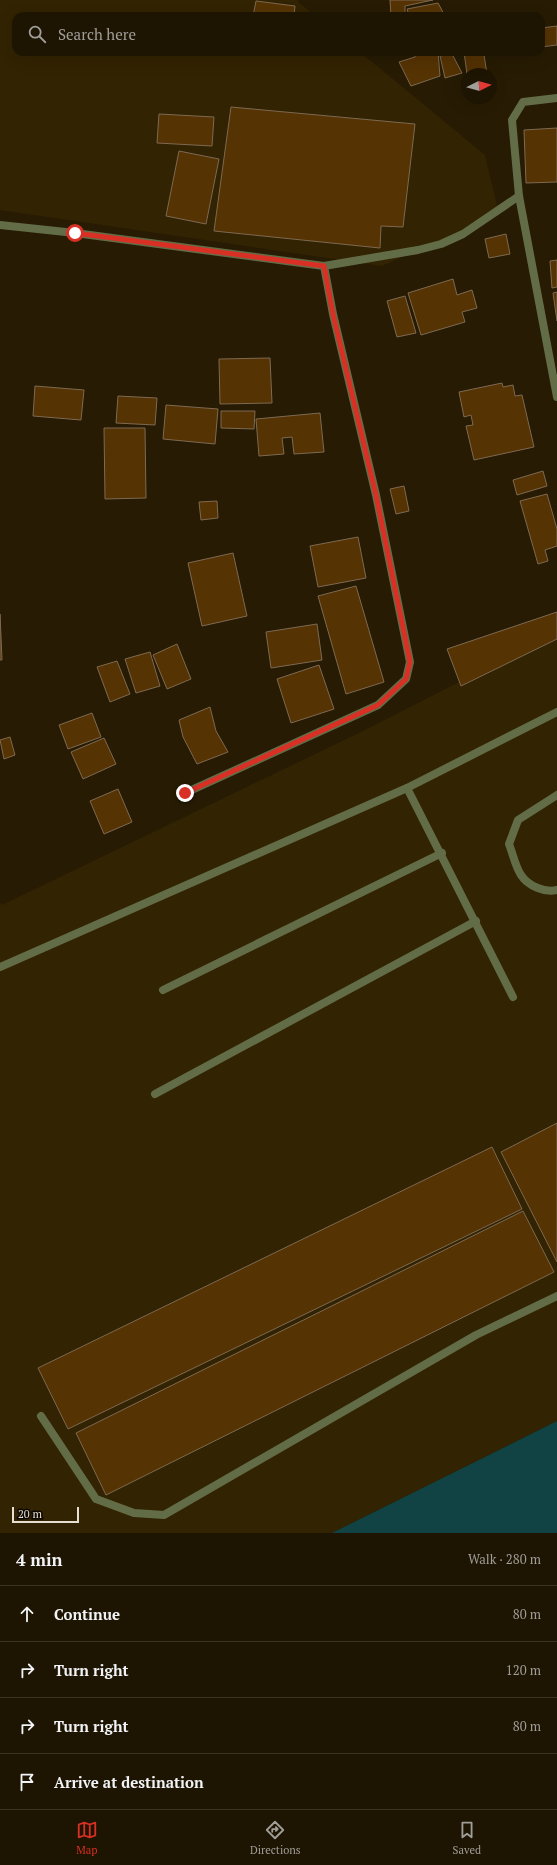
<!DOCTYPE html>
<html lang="en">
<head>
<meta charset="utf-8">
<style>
  :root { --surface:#1d1402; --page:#251d0c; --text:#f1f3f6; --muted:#a09e99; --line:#3b3324; --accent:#d93025 }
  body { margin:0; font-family:"PT Serif",serif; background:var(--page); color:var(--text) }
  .compass { position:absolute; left:461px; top:68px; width:36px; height:36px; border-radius:50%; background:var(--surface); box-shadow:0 4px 16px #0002; rotate:85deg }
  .scale { position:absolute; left:12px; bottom:10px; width:67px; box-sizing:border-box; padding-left:4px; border:2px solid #e7dfd1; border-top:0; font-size:11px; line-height:14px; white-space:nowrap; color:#e7dfd1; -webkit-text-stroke:3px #0c0701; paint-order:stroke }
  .stop { position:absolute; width:12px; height:12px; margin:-9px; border:3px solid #d93025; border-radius:50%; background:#fff }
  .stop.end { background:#d93025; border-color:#fff; box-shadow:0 1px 4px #0008 }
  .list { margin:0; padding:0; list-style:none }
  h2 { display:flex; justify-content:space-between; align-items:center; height:52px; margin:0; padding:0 16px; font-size:17px }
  h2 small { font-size:13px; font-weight:400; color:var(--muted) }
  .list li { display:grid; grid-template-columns:26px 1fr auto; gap:12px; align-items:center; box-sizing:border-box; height:56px; padding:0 16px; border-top:1px solid var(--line) }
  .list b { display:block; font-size:15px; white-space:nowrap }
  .list em { font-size:13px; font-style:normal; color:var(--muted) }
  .icon { flex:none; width:22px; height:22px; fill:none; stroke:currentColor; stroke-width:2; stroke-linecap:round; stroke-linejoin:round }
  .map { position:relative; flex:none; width:557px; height:1533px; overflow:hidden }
  .search { position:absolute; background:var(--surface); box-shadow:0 4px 16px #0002; left:12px; right:12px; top:12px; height:44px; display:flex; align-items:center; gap:10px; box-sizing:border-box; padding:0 14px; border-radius:12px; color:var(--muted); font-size:15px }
  .sheet { height:276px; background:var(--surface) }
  nav { display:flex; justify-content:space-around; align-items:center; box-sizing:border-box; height:56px; border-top:1px solid var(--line); background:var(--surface); font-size:11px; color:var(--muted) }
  nav a { display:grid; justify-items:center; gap:2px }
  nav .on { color:var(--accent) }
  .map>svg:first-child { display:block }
  .built { fill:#322302 }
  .water { fill:#124344 }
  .building { fill:#553303; stroke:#7e6952 }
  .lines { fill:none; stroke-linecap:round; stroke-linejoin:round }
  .service { stroke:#626d48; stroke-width:8 }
  .minor { stroke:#626d48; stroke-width:8 }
  .route { stroke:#d93025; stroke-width:5 }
</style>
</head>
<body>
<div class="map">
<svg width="557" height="1533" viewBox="0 0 557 1533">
  <rect width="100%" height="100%" fill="#271b03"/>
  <g class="built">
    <polygon points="0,0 298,0 298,2 316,16 16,16 16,52 360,52 485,155 499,214 382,266 0,210"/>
    <polygon points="557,632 557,1421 332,1533 0,1533 0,902 2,905 365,730"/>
  </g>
  <polygon class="water" points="557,1421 557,1533 332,1533"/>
  <g class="building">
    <polygon points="390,0 433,0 405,6 405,16 391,16"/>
    <polygon points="256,1 295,6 294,16 253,16"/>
    <polygon points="438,3 445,16 409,16 407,9"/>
    <polygon points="557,26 557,45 541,47 541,28"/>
    <polygon points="414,52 438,52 440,76 411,86 399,62 415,57"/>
    <polygon points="464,52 506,52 484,55 487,74 467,74"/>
    <polygon points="452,54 462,73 445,78 440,56"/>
    <polygon points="231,107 415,124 403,227 381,226 380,248 214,231"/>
    <polygon points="159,114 214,117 212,146 157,143"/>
    <polygon points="557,128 557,182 526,183 524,130"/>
    <polygon points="179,151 219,159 206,224 166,216"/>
    <polygon points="506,234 510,254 489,258 485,239"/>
    <polygon points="557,260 557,287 552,288 550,261"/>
    <polygon points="453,279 457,295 472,290 477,308 462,312 465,322 421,335 408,293"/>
    <polygon points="557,292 557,321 553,293"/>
    <polygon points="405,296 416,333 397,337 387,301"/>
    <polygon points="270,358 272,403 220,404 219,359"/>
    <polygon points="502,383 503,387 513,385 515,396 522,395 534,447 474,460 466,426 473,425 471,415 464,417 459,392"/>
    <polygon points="35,386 84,390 81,420 33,416"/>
    <polygon points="118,396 157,398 155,425 116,423"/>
    <polygon points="166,405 218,409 215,444 163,439"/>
    <polygon points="221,411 255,411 254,429 221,428"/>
    <polygon points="320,413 324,452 294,454 292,437 282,438 284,454 259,456 256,419"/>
    <polygon points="104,428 145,428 146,498 105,499"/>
    <polygon points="543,471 547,486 517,495 513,480"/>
    <polygon points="404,486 409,511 396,514 390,489"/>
    <polygon points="547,494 557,529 557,546 545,550 548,561 538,564 520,501"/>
    <polygon points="217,501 218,518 201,520 199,502"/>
    <polygon points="358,537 366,578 318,587 310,546"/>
    <polygon points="233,553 247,616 202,626 188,563"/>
    <polygon points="356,586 384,682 346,694 318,596"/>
    <polygon points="557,612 557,639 461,686 447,649"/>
    <polygon points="0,614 2,660 0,660"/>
    <polygon points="317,624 322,660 271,668 266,632"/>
    <polygon points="177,644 191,679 167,689 153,655"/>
    <polygon points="150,652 160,686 136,693 125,659"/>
    <polygon points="117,661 130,694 110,702 97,667"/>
    <polygon points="319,665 334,709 291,723 277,679"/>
    <polygon points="210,707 216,731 228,752 197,764 183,737 179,720"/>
    <polygon points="92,713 101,737 68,749 59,725"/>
    <polygon points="10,737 15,755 4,759 0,740"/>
    <polygon points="104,738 116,764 83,779 71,752"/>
    <polygon points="118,789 132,822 104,834 90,801"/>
    <polygon points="557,1123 557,1262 501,1152"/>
    <polygon points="492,1147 522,1209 68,1429 38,1368"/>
    <polygon points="523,1211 554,1272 106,1495 76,1433"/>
  </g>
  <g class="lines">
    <g class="service">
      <polyline points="0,225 75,233 324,266 333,314 376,495 410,662 406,679 378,705 185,793"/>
      <polyline points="324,266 418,250 441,244 463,234 519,196"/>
      <polyline points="407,788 513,997"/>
      <path d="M557,795L518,820L509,844C513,854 515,866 521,875C528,886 545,893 557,890"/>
      <polyline points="0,967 407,788 557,712"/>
      <polyline points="163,990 442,853"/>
      <polyline points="155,1094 476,921"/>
      <polyline points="41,1416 96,1499 134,1513 164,1515 476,1335 557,1296"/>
    </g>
    <polyline class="minor" points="557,98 523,102 512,120 519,196 557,397"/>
  </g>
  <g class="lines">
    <polyline class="route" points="75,233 324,266 333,314 376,495 410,662 406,679 378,705 185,793"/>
  </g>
</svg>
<svg class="compass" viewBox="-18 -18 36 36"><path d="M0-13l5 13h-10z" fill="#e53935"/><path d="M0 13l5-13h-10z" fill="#a09e99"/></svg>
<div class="scale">20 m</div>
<div class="stop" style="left:75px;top:233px"></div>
<div class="stop end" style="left:185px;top:793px"></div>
<div class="search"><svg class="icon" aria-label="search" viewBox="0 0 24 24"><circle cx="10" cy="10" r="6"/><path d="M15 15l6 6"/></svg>Search here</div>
</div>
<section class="sheet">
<h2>4 min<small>Walk · 280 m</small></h2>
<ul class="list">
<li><svg class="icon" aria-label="ahead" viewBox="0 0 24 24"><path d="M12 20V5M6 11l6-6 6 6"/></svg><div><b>Continue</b></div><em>80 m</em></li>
<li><svg class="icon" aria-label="right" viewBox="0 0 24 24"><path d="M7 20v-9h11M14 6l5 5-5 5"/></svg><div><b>Turn right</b></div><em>120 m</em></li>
<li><svg class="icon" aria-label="right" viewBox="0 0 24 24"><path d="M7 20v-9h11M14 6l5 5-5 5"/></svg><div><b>Turn right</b></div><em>80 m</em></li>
<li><svg class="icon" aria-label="arrive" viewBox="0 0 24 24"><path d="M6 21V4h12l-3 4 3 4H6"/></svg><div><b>Arrive at destination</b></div></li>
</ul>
</section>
<nav>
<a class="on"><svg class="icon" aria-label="map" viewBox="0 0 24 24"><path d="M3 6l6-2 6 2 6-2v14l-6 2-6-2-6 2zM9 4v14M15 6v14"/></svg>Map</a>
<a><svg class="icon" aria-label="directions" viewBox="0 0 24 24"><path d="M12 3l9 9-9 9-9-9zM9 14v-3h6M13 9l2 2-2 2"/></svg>Directions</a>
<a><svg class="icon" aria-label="saved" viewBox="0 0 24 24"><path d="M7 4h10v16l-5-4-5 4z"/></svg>Saved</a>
</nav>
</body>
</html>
